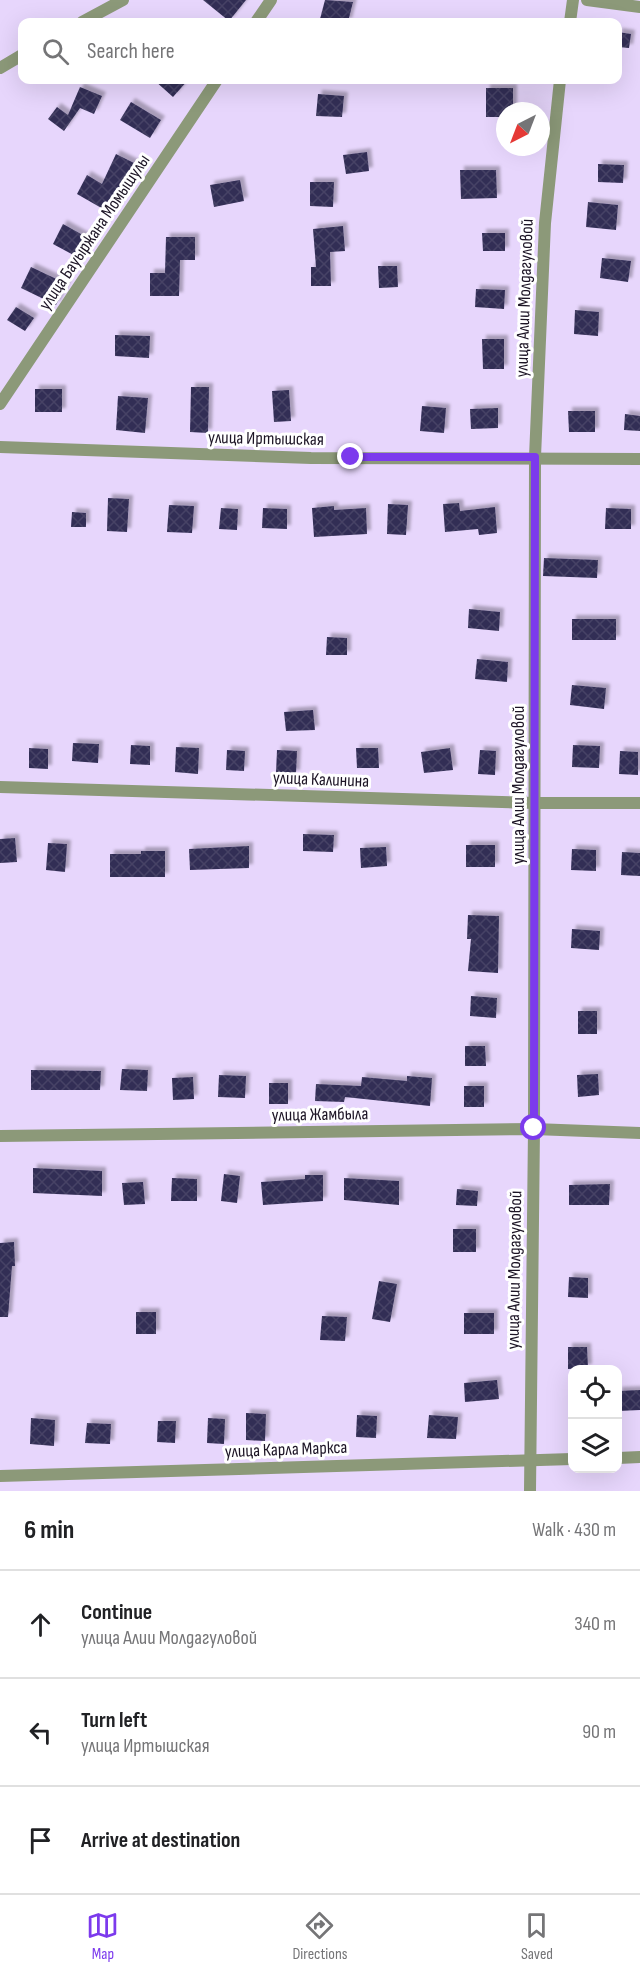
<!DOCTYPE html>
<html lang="en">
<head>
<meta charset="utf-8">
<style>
  :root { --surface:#fff; --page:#f2f2f2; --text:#202124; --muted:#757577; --line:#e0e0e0; --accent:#7c3aed }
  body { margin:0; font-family:"Sofia Sans Condensed",sans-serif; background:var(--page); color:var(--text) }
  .controls { position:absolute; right:18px; bottom:18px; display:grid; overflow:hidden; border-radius:12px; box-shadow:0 6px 24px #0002 }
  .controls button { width:54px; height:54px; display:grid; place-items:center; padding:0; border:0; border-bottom:2px solid var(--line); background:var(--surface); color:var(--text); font:30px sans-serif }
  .compass { position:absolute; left:496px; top:102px; width:54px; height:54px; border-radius:50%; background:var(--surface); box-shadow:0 6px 24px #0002; rotate:222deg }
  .stop { position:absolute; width:18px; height:18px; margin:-14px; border:4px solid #7c3aed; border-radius:50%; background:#fff }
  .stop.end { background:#7c3aed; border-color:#fff; box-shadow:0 2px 6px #0008 }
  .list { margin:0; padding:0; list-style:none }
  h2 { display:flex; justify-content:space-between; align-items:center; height:78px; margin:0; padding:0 24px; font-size:26px }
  h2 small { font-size:20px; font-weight:400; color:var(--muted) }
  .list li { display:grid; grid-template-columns:39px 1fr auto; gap:18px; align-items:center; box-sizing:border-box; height:108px; padding:0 24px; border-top:2px solid var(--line) }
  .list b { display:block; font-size:22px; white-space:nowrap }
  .list p { margin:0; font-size:20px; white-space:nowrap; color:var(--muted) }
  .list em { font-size:20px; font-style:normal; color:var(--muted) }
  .icon { flex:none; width:33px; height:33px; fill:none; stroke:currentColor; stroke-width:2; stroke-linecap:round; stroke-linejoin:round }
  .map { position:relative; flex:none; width:640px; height:1491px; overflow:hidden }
  .search { position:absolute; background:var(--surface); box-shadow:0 6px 24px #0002; left:18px; right:18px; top:18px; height:66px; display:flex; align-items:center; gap:15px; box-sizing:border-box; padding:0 21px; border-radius:12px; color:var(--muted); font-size:22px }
  .sheet { height:402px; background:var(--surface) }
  nav { display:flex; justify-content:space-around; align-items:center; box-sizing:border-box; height:84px; border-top:2px solid var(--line); background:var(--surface); font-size:16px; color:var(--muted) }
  nav a { display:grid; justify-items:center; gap:3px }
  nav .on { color:var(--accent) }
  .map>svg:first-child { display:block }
  .building { fill:url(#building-cross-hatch); filter:url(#shadow) }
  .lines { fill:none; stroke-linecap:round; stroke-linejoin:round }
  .minor { stroke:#8c9979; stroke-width:12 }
  .route { stroke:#7c3aed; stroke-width:8 }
  .labels { text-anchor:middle; stroke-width:6; stroke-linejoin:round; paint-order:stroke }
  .street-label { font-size:18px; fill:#1c1425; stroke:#fff }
</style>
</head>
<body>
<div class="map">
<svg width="640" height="1491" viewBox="0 0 640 1491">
  <defs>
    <pattern id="building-cross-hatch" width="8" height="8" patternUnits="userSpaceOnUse" patternTransform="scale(1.5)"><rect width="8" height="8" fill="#322e55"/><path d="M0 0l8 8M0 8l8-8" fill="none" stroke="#474365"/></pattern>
    <filter id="shadow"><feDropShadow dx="4" dy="-4" stdDeviation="1.5" flood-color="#0004"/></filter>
  </defs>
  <rect width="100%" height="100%" fill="#e7d6fc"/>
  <g class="building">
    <polygon points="203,0 246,0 229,21"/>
    <polygon points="325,0 353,2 348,22 320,19"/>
    <polygon points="618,32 631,34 629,48 618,47"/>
    <polygon points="154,80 188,80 173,97"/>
    <polygon points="80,87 102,96 94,114 80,108 64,131 48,119 57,107 68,115"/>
    <polygon points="486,88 513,88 513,111 505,111 505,117 486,117"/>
    <polygon points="318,94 344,96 342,117 316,116"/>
    <polygon points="131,102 161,120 150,138 120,120"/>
    <polygon points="367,152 369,171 346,174 343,155"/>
    <polygon points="116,154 138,165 110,213 77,194 87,175 102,184"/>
    <polygon points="598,164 624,165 623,183 598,182"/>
    <polygon points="460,170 496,170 497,198 461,199"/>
    <polygon points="240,180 244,201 214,207 210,185"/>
    <polygon points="310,182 334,182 333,207 310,206"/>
    <polygon points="588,202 618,205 616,230 586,227"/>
    <polygon points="63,224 90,239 79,258 53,244"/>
    <polygon points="343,226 345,251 330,252 331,286 311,286 311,267 316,267 313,229"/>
    <polygon points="482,233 505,233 505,251 483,251"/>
    <polygon points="166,237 195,237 195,260 180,260 179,296 150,296 150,273 165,273"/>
    <polygon points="602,258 631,261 628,282 600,278"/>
    <polygon points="378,266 397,266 398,287 379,288"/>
    <polygon points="31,267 67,284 56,305 21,288"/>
    <polygon points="476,289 505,290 504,309 475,307"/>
    <polygon points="16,307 34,318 25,331 7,320"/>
    <polygon points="575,310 599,312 598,336 574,334"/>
    <polygon points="115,335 150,336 149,358 115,356"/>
    <polygon points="482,339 504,339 504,369 483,369"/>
    <polygon points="191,387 209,387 208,433 190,432"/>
    <rect x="35" y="389" width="27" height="23"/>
    <polygon points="289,390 291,421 274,422 272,391"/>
    <polygon points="118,396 148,398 145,433 116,430"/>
    <polygon points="422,406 446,408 444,433 420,431"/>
    <polygon points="498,408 498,428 471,429 470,409"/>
    <polygon points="568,411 595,411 595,432 569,432"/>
    <polygon points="625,414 640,416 640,431 624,430"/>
    <polygon points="108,498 129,499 127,532 107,531"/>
    <polygon points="459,503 460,511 495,507 497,533 479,535 478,529 445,532 443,504"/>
    <polygon points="388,504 408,505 406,535 387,534"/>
    <polygon points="169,505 194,506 192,533 167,532"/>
    <polygon points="334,506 334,510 366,508 367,534 314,537 312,508"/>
    <polygon points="221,508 238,509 237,530 219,529"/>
    <polygon points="263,508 287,509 287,529 262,528"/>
    <polygon points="606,508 631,509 631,529 605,529"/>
    <polygon points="72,512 86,513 86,527 71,527"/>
    <polygon points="544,558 598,560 597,578 543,576"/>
    <polygon points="469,609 500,612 499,631 468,628"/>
    <rect x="572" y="619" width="44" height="21"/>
    <polygon points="327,637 347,638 347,655 326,655"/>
    <polygon points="477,659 508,662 507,682 475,679"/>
    <polygon points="572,685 606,688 604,709 570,705"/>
    <polygon points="313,710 315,730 286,731 284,712"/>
    <polygon points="73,743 99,744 98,763 72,761"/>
    <polygon points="131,745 150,746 150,765 130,764"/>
    <polygon points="573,745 600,746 599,768 572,767"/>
    <polygon points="176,747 199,748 198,774 175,772"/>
    <polygon points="29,748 48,749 48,769 29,768"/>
    <polygon points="356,748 378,748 379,768 357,768"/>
    <polygon points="450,748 453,770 424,773 421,752"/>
    <polygon points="227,750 245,751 244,771 226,770"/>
    <polygon points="277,750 297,751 296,774 276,773"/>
    <polygon points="480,750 496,751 495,775 478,774"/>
    <polygon points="620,751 638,752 638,775 619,774"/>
    <polygon points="303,834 334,835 333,852 303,851"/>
    <polygon points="15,838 17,862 0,863 0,839"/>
    <polygon points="48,843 67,844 65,872 46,870"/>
    <rect x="466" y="845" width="29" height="22"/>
    <polygon points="249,846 249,868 190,870 189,849"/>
    <polygon points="386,847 387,866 361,868 360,848"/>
    <polygon points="572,849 596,850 596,871 571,870"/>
    <polygon points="141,851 165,851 165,877 110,877 110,854 141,854"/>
    <polygon points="622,852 640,853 640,876 621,875"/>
    <polygon points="468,915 499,916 498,973 468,971 471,939 467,939"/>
    <polygon points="572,929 600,931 599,950 571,948"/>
    <polygon points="471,996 497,998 496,1018 470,1016"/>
    <rect x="578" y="1011" width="19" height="23"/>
    <polygon points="465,1046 485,1046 486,1066 465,1066"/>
    <polygon points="122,1069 148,1070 147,1091 120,1090"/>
    <polygon points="31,1070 101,1071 100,1090 31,1090"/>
    <polygon points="598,1074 599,1095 578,1097 577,1075"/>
    <polygon points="219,1075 246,1076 245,1098 218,1097"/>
    <polygon points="407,1076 432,1078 430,1106 345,1097 344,1102 315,1101 316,1084 361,1086 362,1077 407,1081"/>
    <polygon points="193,1077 194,1099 173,1100 172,1078"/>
    <rect x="269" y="1083" width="19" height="21"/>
    <rect x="464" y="1086" width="20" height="21"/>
    <polygon points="33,1168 102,1171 102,1196 33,1193"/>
    <polygon points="224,1174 240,1176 237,1203 221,1201"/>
    <polygon points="305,1175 323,1175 323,1201 263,1205 261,1182 305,1179"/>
    <polygon points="172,1178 197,1179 197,1201 171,1201"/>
    <polygon points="344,1178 399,1181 399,1205 344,1200"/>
    <polygon points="143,1182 145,1204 124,1205 122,1183"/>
    <polygon points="610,1184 609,1205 569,1205 569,1185"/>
    <polygon points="457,1189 478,1191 477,1206 456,1205"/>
    <rect x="453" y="1229" width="23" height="23"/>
    <polygon points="14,1242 15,1266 12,1266 8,1317 0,1317 0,1243"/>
    <polygon points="569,1277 588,1278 588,1298 568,1297"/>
    <polygon points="379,1281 397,1284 390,1322 372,1319"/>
    <rect x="136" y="1312" width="20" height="22"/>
    <rect x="464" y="1313" width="30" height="21"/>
    <polygon points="322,1316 347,1317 345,1341 320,1340"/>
    <polygon points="568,1347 587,1347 588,1368 568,1369"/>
    <polygon points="497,1380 499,1399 465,1402 464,1383"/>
    <polygon points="640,1390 640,1410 618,1411 618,1391"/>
    <polygon points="246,1413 266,1414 265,1441 246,1440"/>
    <polygon points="357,1415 377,1416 376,1438 356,1437"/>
    <polygon points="429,1415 458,1417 456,1439 427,1438"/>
    <polygon points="31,1418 55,1420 54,1446 30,1444"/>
    <polygon points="208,1418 225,1419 224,1444 207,1443"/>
    <polygon points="158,1421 176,1421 175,1443 157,1442"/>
    <polygon points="87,1423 111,1424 110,1444 85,1443"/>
  </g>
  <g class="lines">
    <g class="minor">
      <polyline points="587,0 640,7"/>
      <polyline points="82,22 123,0"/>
      <polyline points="256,22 271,0"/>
      <polyline points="570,22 573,0"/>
      <polyline points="0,68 22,55"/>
      <polyline points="0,404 217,80"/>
      <polyline points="0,447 311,458 640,459"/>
      <polyline points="0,787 536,803 640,803"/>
      <polyline points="0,1136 534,1129 640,1133"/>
      <polyline points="618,1458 640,1457"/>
      <polyline points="0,1476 572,1459"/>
      <polyline points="530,1491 534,1129 535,457 545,223 560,80"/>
    </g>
  </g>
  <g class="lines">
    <polyline class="route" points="351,457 535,457 534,1128"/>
  </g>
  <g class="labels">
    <g class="street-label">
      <text transform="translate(94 232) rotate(-56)" y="6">улица Бауыржана Момышулы</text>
      <text transform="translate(524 298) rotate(-88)" y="6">улица Алии Молдагуловой</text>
      <text transform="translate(266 438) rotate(1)" y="6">улица Иртышская</text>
      <text transform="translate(321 779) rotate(2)" y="6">улица Калинина</text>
      <text transform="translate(518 785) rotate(-90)" y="6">улица Алии Молдагуловой</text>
      <text transform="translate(320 1114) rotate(-1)" y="6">улица Жамбыла</text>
      <text transform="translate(514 1270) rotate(-89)" y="6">улица Алии Молдагуловой</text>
      <text transform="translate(286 1449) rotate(-2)" y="6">улица Карла Маркса</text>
    </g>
  </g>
</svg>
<div class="controls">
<button><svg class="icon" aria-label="locate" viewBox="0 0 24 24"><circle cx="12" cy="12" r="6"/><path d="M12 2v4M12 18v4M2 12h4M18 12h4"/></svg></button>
<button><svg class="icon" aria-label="layers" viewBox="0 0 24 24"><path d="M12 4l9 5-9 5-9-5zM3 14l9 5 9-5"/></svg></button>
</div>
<svg class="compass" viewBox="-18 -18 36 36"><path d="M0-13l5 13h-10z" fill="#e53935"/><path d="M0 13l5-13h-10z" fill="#757577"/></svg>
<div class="stop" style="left:534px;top:1128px"></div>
<div class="stop end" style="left:351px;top:457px"></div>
<div class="search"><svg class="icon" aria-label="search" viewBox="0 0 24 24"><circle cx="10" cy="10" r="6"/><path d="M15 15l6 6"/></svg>Search here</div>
</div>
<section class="sheet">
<h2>6 min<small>Walk · 430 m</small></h2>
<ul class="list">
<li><svg class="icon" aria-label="ahead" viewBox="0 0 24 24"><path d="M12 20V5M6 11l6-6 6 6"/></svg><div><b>Continue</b><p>улица Алии Молдагуловой</p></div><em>340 m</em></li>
<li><svg class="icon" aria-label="left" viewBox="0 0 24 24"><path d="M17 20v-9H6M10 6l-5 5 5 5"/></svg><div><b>Turn left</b><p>улица Иртышская</p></div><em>90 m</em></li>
<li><svg class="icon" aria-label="arrive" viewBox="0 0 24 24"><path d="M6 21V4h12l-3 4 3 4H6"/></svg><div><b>Arrive at destination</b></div></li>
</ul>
</section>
<nav>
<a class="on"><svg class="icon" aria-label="map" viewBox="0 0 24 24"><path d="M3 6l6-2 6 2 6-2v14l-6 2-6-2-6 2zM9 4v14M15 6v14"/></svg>Map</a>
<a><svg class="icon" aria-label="directions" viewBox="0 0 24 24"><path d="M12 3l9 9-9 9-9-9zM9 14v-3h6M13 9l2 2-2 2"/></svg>Directions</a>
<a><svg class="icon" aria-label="saved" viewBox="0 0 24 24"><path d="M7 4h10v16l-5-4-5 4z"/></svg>Saved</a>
</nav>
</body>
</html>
